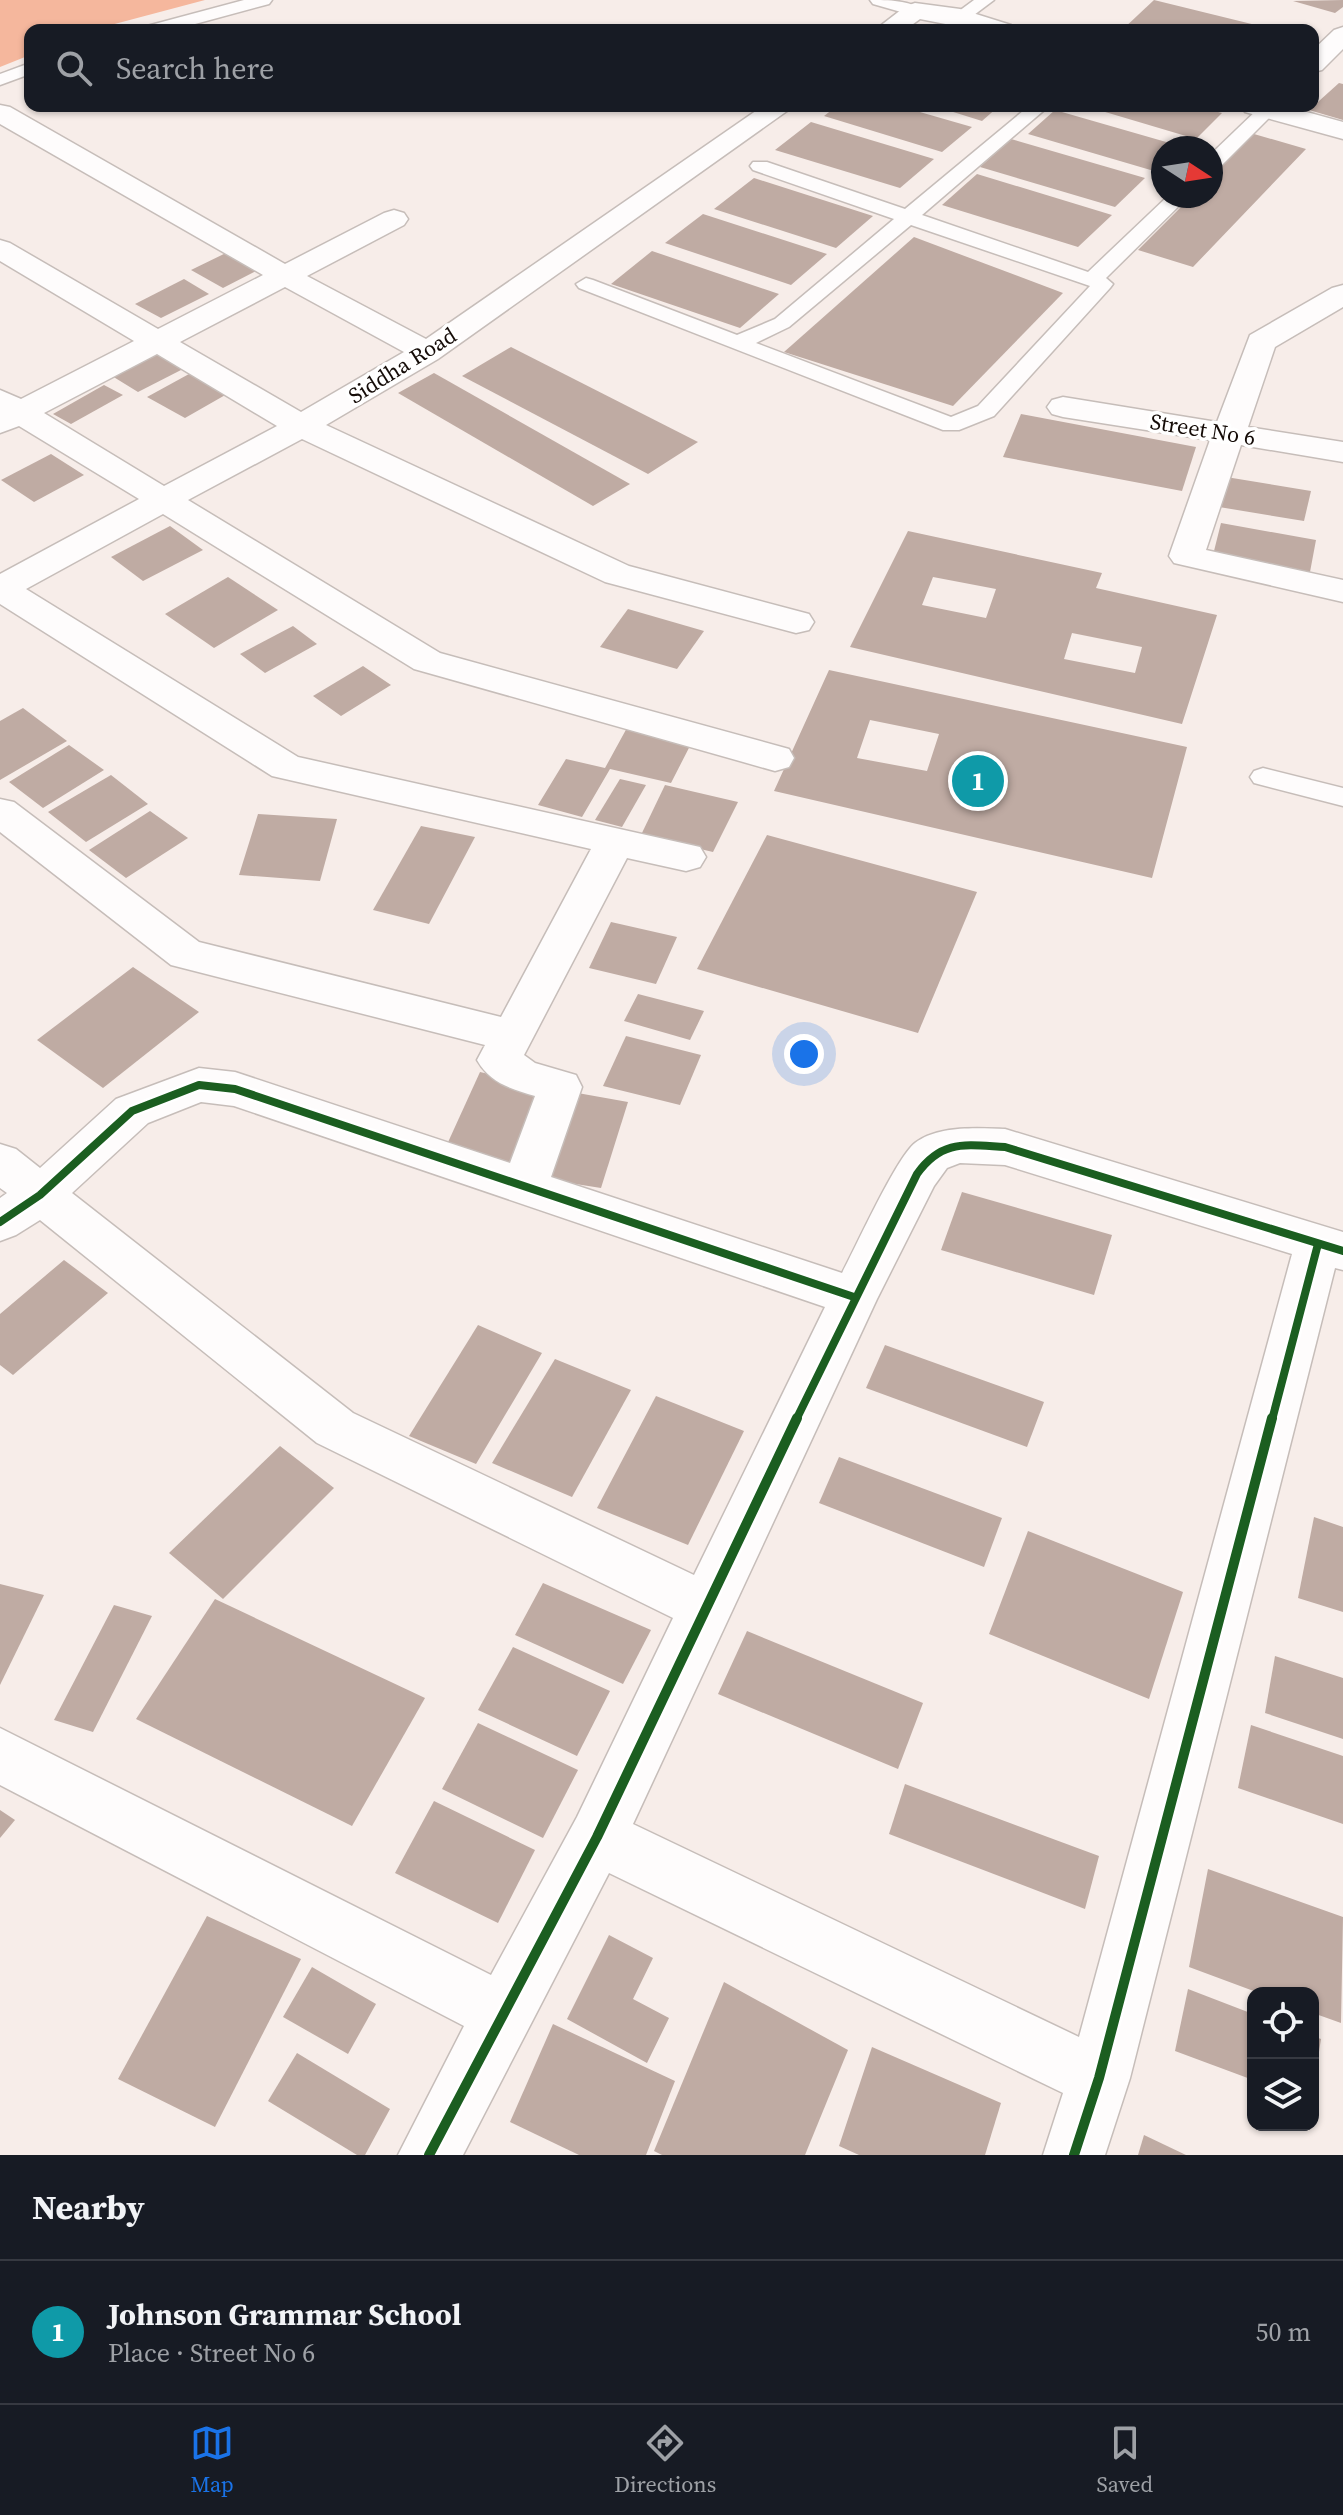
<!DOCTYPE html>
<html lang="en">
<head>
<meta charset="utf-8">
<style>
  :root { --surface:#171b24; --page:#242831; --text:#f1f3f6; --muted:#9ea1a6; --line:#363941; --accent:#1a73e8 }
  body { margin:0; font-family:"Source Serif 4",serif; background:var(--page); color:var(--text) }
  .controls { position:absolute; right:24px; bottom:24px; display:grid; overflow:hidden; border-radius:16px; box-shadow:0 2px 6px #0004 }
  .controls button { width:72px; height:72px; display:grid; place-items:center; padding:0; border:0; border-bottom:2px solid var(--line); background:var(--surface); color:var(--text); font:40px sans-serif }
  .compass { position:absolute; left:1151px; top:136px; width:72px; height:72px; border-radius:50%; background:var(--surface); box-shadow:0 2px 6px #0004; rotate:102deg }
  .you { position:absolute; left:804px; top:1054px; width:28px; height:28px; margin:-20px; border:6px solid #fff; border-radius:50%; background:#1a73e8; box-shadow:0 0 0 12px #1a73e833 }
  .badge { display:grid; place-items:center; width:52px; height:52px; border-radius:50%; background:var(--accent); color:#fff; font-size:26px; font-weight:700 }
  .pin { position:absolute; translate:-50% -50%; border:4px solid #fff; box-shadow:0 2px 8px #0006 }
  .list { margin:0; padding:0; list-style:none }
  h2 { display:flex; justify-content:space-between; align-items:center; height:104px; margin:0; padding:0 32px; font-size:34px }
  h2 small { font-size:26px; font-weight:400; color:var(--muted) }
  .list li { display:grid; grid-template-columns:52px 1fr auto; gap:24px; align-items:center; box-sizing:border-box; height:144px; padding:0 32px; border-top:2px solid var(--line) }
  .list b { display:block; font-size:30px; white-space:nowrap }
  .list p { margin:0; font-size:26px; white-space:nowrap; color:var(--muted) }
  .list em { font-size:26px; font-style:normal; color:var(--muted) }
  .icon { flex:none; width:44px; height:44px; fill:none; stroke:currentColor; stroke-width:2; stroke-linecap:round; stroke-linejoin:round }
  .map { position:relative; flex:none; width:1343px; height:2155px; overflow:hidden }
  .search { position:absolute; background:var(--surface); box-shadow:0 2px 6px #0004; left:24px; right:24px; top:24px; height:88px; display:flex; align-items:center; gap:20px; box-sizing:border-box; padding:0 28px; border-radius:16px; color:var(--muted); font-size:30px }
  .sheet { height:248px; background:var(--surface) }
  nav { display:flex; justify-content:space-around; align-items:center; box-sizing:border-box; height:112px; border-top:2px solid var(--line); background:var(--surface); font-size:22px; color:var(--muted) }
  nav a { display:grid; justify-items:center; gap:4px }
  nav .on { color:var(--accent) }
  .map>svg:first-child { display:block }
  .water { fill:#f5b79d }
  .building { fill:#bfaba3; fill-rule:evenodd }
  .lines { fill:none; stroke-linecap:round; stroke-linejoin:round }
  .lane-casing { stroke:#c6bdb9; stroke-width:3 }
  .street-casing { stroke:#c6bdb9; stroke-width:3 }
  .lane { fill:#fefcfc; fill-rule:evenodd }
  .street { fill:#fefcfc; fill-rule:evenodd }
  .cycleway-far1-casing { stroke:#fff; stroke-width:13 }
  .cycleway-casing { stroke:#fff; stroke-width:15 }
  .cycleway-far1 { stroke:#1b5e20; stroke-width:8 }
  .cycleway { stroke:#1b5e20; stroke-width:10 }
  .labels { text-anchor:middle; stroke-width:7; stroke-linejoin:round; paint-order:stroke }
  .far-street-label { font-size:22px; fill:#140b07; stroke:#fff }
</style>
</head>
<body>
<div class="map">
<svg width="1343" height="2155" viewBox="0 0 1343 2155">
  <rect width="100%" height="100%" fill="#f7ede9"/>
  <polygon class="water" points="0,0 205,0 92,30 30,30 30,55 0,67"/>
  <g class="building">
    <polygon points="1154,0 1272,29 1272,30 1122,30"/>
    <polygon points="1343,0 1343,7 1335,13 1293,1"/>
    <polygon points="1339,83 1343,84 1343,120 1309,110"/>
    <polygon points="837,106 899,106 972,127 942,152 824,116"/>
    <polygon points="934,106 999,106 982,121"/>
    <polygon points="1085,106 1195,106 1222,113 1196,139"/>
    <polygon points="1055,110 1180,146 1163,148 1163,162 1154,171 1028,134"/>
    <polygon points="811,122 934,159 900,188 775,150"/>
    <polygon points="1254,134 1306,149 1193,267 1138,250 1192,196 1211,196 1211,177"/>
    <polygon points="1011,139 1145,178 1115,207 980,167"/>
    <polygon points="977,174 1112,215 1078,247 942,205"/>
    <polygon points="754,178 873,216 836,248 714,209"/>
    <polygon points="703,214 827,254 791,285 665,243"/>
    <polygon points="914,237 1063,293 953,406 784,352"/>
    <polygon points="230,251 262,268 223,288 191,270"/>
    <polygon points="652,251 779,294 740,328 611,284"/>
    <polygon points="184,279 209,294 161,318 135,304"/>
    <polygon points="511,347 698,442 648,474 462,376"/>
    <polygon points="156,354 183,369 138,392 112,376"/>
    <polygon points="434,373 630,484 593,506 398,393"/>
    <polygon points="189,374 227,394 185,418 147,397"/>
    <polygon points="104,385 123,395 71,424 53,414"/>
    <polygon points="1021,414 1196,447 1182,491 1003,457"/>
    <polygon points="51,454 84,475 34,502 1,480"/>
    <polygon points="1220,476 1311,491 1304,521 1213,506"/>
    <polygon points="1221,523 1316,540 1310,572 1213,555"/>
    <polygon points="170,526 203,550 143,581 111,557"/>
    <path d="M908,531L1102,573L1096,588L1217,615L1182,724L850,647ZM933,577L996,589L986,618L922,605ZM1072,633L1142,647L1135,673L1064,659Z"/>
    <polygon points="228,577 278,610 214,648 165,614"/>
    <polygon points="628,609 704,631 677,669 600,647"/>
    <polygon points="293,626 317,644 265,673 240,654"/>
    <polygon points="363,666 391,685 341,716 313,696"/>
    <path d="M829,670L1187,747L1152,878L774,791ZM870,720L939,734L927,771L857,758Z"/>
    <polygon points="23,708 67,741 0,780 0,721"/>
    <polygon points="628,726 693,740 671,783 610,769 582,817 538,805 566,759 605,768"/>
    <polygon points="69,745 104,770 43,808 9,782"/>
    <polygon points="111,775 148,804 86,842 48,812"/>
    <polygon points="620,779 646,785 622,827 595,820"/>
    <polygon points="665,785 738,802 713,852 641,835"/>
    <polygon points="150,811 188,838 126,878 89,850"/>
    <polygon points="258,814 337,819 320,881 239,875"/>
    <polygon points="421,826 475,837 429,924 373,910"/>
    <polygon points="767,835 977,892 918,1033 697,969"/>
    <polygon points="611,922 677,937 656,984 589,968"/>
    <polygon points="133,967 199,1012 103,1088 37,1040"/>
    <polygon points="638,994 704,1011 690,1040 624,1021"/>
    <polygon points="626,1036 701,1055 680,1105 603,1086"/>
    <polygon points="480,1072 548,1088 514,1168 444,1151"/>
    <polygon points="572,1092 628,1102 601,1188 544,1179"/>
    <polygon points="962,1192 1112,1235 1094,1295 941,1250"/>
    <polygon points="64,1260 108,1293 13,1375 0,1365 0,1314"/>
    <polygon points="478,1325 542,1353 476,1464 409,1436"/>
    <polygon points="885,1345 1044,1402 1027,1447 866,1388"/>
    <polygon points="555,1359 631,1390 572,1497 492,1463"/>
    <polygon points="656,1396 744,1431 688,1545 597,1508"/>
    <polygon points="280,1446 334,1488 223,1599 169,1553"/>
    <polygon points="839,1457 1002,1518 984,1567 819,1503"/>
    <polygon points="1314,1517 1343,1527 1343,1612 1298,1598"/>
    <polygon points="1028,1531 1183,1592 1149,1699 989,1634"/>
    <polygon points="543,1583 651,1630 623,1684 515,1635"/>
    <polygon points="0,1584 44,1595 0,1685"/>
    <polygon points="215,1599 425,1698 352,1826 136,1719"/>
    <polygon points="114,1605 152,1616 93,1732 54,1720"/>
    <polygon points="747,1631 923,1703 898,1769 718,1694"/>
    <polygon points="513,1647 610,1691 577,1756 478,1710"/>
    <polygon points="1275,1656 1343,1678 1343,1739 1265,1713"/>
    <polygon points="478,1723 578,1770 543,1838 442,1789"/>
    <polygon points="1251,1725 1343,1756 1343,1824 1238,1788"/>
    <polygon points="905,1784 1099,1856 1085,1909 889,1834"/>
    <polygon points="434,1801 535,1850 498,1923 395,1873"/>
    <polygon points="0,1810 15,1820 0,1838"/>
    <polygon points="1208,1869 1343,1917 1341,2023 1313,2013 1313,1993 1259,1993 1189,1967"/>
    <polygon points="207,1916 301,1959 215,2127 118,2079"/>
    <polygon points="609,1935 653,1958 633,1999 669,2018 647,2063 567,2019"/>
    <polygon points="312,1967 376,2004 348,2054 283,2017"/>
    <polygon points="724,1982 848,2050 805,2155 662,2155 654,2151"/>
    <polygon points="1188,1989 1253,2014 1253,2080 1175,2051"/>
    <polygon points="553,2024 675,2081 646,2155 579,2155 510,2122"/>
    <polygon points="1313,2036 1321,2039 1315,2077 1313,2077"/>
    <polygon points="872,2047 1001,2103 985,2155 859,2155 839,2146"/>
    <polygon points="297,2053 390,2109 365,2155 357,2155 268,2101"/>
    <polygon points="1144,2135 1186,2155 1138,2155"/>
  </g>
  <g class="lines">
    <defs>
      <g id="lane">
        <polygon points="244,0 272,0 269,4 173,30 144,30 147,26"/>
        <path d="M870,0C888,0 910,0 924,11L915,16L873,4Z"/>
        <polygon points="974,0 994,0 966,21 954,21 951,17"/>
        <polygon points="30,63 30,74 0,85 0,74"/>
        <path d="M1029,106H1049L922,215L1088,272L1168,196H1189L1106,278L1113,284L1110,288L994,416L959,430H943L579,288L576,284L586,278L593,280L737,335L775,319L894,219L753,170L750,166L753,162H767L905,209ZM911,225L1090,286L978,406L951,417L756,343L789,327Z"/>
        <polygon points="1261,106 1274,106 1277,110 1218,169 1211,171 1211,154"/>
        <polygon points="1263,768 1343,788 1343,806 1254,783 1250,777 1254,771"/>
      </g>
      <g id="street">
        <polygon points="915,3 960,9 1011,25 1015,30 976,30 920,19 905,30 875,30 906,6"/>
        <polygon points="1343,27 1343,49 1322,70 1313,72 1313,50 1334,30"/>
        <path d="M0,105L10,107L285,264L384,213L394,210L404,213L408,219L404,225L307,276L426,339L763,106H794L438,359L326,425L629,566L809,614L814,622L809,630L796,633L605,582L302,439L188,500L440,653L789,749L794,758L789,767L775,771L414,669L163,514L26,589L298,757L700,847L706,857L700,867L686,871L627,858L524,1055L535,1063L576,1075L582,1087L551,1177L842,1273C856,1247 896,1158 915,1143C938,1125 978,1128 1005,1129L1343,1232V1270L1335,1268L1130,2078L1105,2155H1043L1063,2093L609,1873L463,2155H398L464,2026L0,1785V1728L491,1975L577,1817L673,1618L317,1443L40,1220L16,1235L0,1241V1198L7,1193L0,1188V1144L16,1149L40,1168L116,1099L199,1068L235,1072L510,1163L535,1096C511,1089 490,1083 477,1060L485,1045L171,965L0,832V799L14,802L199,942L501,1017L591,849L272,776L0,604V574L139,499L19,426L0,433V390L21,399L134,341L0,261V240L10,243L158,329L263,275L0,124ZM285,287L404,352L301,412L180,342ZM157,354L277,426L164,486L44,413ZM201,1102L234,1106L825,1307L694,1575L353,1413L72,1193L148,1123ZM960,1163L1005,1165L1292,1254L1079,2037L633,1824L877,1299L934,1186L947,1168Z"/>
        <polygon points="1242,106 1285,106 1343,122 1343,139 1245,112"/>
        <polygon points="1343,285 1343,307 1275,347 1248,427 1343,442 1343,462 1241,445 1206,550 1343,580 1343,602 1174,563 1169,556 1210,440 1063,417 1052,414 1047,407 1052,400 1063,397 1217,422 1250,335 1332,288"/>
      </g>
    </defs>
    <use href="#lane" class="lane-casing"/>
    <use href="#street" class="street-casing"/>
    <use href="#lane" class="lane"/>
    <use href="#street" class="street"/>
    <defs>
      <g id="cycleway-far1">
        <polyline points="0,1222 40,1195 132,1111 199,1085 235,1089 854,1297"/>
        <path d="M796,1420L917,1174C942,1139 966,1145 1005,1147L1343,1251"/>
        <polyline points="1272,1420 1318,1244"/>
      </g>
      <g id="cycleway">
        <polyline points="429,2155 597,1837 797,1418"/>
        <polyline points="1074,2155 1099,2078 1272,1418"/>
      </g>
    </defs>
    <use href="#cycleway-far1" class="cycleway-far1-casing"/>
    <use href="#cycleway" class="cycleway-casing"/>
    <use href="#cycleway-far1" class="cycleway-far1"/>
    <use href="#cycleway" class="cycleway"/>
  </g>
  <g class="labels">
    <g class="far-street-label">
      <text transform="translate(402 365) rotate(-32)" y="8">Siddha Road</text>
      <text transform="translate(1203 429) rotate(9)" y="8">Street No 6</text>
    </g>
  </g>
</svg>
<div class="controls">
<button><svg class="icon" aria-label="locate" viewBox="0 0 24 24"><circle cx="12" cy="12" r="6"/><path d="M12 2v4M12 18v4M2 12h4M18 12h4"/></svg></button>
<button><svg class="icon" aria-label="layers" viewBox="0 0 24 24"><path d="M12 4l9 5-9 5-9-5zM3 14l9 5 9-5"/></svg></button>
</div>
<svg class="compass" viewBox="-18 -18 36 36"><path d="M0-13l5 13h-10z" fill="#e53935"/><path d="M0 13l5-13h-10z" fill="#9ea1a6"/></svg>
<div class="you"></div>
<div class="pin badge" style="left:978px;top:781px;background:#0f9aa8">1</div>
<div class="search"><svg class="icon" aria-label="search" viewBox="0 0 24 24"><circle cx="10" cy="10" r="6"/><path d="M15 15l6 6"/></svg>Search here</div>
</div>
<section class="sheet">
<h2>Nearby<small></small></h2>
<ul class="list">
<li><span class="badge" style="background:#0f9aa8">1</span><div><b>Johnson Grammar School</b><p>Place · Street No 6</p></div><em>50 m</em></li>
</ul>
</section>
<nav>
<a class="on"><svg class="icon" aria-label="map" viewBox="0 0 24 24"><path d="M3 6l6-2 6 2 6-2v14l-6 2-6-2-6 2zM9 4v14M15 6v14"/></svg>Map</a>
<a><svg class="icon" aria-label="directions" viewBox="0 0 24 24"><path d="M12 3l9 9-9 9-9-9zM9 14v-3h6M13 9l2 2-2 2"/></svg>Directions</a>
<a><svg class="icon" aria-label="saved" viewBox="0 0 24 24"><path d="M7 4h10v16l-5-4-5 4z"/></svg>Saved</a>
</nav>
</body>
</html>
